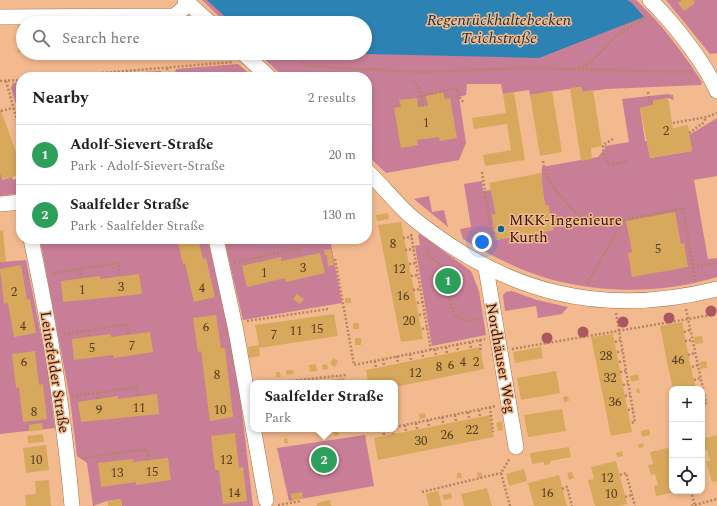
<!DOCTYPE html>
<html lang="en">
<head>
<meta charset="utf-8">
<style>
  :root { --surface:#fff; --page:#f6f6f6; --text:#222; --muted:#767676; --line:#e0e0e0; --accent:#db2777 }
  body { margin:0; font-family:Spectral,serif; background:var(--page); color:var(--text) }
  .controls { position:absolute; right:12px; bottom:12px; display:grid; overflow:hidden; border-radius:8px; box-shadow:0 2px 6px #0003 }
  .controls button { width:36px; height:36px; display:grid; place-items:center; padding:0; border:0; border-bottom:1px solid var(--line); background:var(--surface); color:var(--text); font:20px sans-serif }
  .you { position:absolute; left:482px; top:242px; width:14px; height:14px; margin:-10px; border:3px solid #fff; border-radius:50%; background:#1a73e8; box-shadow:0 0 0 6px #1a73e833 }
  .badge { display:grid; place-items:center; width:26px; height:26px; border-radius:50%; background:var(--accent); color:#fff; font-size:13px; font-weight:700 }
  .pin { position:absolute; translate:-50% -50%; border:2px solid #fff; box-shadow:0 1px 4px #0006 }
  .popup { position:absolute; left:250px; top:380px; width:148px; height:52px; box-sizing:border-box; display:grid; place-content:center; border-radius:8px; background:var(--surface); filter:drop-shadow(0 1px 3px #0005); font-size:13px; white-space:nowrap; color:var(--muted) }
  .popup b { font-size:15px; color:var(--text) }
  .popup::after { content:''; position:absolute; left:50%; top:100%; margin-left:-8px; border:8px solid transparent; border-top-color:var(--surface) }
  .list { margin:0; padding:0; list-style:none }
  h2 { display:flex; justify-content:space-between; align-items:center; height:52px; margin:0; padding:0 16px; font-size:17px }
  h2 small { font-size:13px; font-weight:400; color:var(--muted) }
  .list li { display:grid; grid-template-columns:26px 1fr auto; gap:12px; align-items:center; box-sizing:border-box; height:60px; padding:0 16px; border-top:1px solid var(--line) }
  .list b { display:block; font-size:15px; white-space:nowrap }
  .list p { margin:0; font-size:13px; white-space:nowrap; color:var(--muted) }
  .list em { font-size:13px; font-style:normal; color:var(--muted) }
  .icon { flex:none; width:22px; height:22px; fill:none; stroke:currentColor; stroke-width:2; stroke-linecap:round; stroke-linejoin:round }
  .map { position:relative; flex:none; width:717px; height:506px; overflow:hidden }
  .search { position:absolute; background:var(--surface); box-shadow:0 2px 6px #0003; left:16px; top:16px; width:356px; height:44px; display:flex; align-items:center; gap:10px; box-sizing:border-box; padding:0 14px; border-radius:22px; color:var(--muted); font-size:15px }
  .panel { position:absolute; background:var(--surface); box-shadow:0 2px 6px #0003; left:16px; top:72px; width:356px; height:172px; border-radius:16px }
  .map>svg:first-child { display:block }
  .green { fill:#c97e97 }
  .water { fill:#2c82b3 }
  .building { fill:#d8a95c }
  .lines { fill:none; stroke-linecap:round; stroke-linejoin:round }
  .street-casing { stroke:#a67147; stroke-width:16 }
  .path { stroke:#b38562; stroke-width:2.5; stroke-dasharray:2 2; stroke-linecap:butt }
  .street { stroke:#fff; stroke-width:15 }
  .tree { fill:#ab5761 }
  .poi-dot { fill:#006593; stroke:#f4ba8f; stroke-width:1.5 }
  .labels { text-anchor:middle; stroke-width:3; stroke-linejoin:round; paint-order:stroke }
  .number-label { font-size:13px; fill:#563a1a }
  .poi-label { font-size:15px; fill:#2a1504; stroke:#f4ba8f; text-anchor:start }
  .street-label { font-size:15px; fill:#2a1504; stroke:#f4ba8f }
  .water-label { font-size:16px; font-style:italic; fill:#0e3248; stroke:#f4ba8f }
</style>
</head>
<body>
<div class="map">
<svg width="717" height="506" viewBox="0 0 717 506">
  <rect width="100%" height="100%" fill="#f4ba8f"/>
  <g class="green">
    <path d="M202,0H636C662,24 683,53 702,82L701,85L607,89L582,92L581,87L530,95L529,90L503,94L501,84H467L466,95L459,97L466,143L459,160L386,173L367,155V77H284L258,53H365V23H226Z"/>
    <polygon points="666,0 717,0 717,53 710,54"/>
    <polygon points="238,64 253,77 241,77 238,72 230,77 174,76 176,69"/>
    <polygon points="160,71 163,73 160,77 95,77 95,75"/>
    <polygon points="21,82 21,120 11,88 13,83"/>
    <path d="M668,94L673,95L674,100L668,98L653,101L654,105L640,108L645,141H647L650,158L692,151L689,135L717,118V176L694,180L708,259L717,258V277C660,295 590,294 534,274C509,265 485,252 463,239L460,229L471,227L464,184L482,181L483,191L491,190L496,214L492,215L496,240L553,230L548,205H545L541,184L542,167L598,157L602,152L604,151L605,146L629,142L622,99Z"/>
    <polygon points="0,172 3,180 12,177 13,180 21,177 21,193 0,196"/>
    <polygon points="429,196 432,212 444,210 448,227 414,199"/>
    <polygon points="420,234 471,271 479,291 486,335 432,346 415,246 420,245 418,235"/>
    <polygon points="40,239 208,239 229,335 240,395 253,506 122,506 121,499 107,501 93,506 87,463 77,456 70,399"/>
    <polygon points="224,239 330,239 342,303 243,320"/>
    <polygon points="26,260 47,365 55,428 0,434 0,262"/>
    <polygon points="512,291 537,300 568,307 562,314 538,318 536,306 505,311 503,295 506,292"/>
    <polygon points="365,435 374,486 289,501 277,448"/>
  </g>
  <polygon class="water" points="207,0 627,0 632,3 644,17 539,58 324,53 365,53 365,23 232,23"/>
  <g class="building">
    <polygon points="682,0 693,0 695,3 684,11 678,3"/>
    <rect x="18" y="24" width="5" height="28"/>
    <polygon points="186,53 206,53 206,57 187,58"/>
    <polygon points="238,72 241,77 230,77"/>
    <polygon points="581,87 582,92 593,90 602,146 591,148 592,159 581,161 570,88"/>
    <polygon points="552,91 562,152 540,156 530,95"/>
    <polygon points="443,92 445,99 450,98 457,138 440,141 439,137 417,140 418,145 401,148 394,108 401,107 399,100 417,98 418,107 428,106 426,96"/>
    <polygon points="514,92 525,160 485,166 483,155 511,150 507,124 474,129 472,118 506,113 503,94"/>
    <polygon points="668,98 673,128 688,125 692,151 650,158 640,108 654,105 653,101"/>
    <polygon points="0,108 21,166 21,174 2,180 0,172"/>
    <polygon points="541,173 545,205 548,205 553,230 496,240 492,215 496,214 489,183"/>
    <polygon points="675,212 681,244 684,243 688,267 632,277 628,253 632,252 626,221"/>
    <polygon points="388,213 389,219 377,221 376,215"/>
    <polygon points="401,222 423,339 401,342 378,225"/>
    <polygon points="3,230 6,261 0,262 0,231"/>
    <polygon points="177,239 198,239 203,259 206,258 215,297 194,302 185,263 183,264"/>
    <polygon points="331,249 334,265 328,266 327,255 325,255 324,250"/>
    <polygon points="320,253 325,273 286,282 285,278 247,287 242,266 281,257 281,261"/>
    <polygon points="21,265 27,300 30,299 36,333 14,337 8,303 4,304 0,269"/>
    <polygon points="139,274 142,294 63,302 61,281 100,276 100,279"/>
    <polygon points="297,294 304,299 300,304 293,299"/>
    <rect x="345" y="298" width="6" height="5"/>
    <polygon points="334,314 338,336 259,348 260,356 249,358 248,347 259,345 255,325"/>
    <polygon points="216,315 221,348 225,348 233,417 210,421 201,351 198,352 193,318"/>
    <polygon points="682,322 690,363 696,389 673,389 668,367 660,326"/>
    <rect x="353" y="323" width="6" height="6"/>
    <polygon points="150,332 153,352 114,358 113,355 74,360 72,339 111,334 111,337"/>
    <polygon points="613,334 632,432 611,436 591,337"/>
    <polygon points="702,336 703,343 695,344 694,337"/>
    <rect x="355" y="338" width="6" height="7"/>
    <polygon points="480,347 484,369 395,387 395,383 368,383 366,370"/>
    <polygon points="541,347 543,358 515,363 513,352"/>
    <polygon points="35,351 39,385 43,384 47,419 23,422 19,387 16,388 12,354"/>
    <polygon points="333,358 338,361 335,367 330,364"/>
    <polygon points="706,361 707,368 701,369 699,362"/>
    <polygon points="316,364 317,371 310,372 309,365"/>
    <polygon points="327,364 328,369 323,370 322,365"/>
    <polygon points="286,370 293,370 294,374 286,375"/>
    <polygon points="556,371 560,393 521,400 517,378"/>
    <polygon points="276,372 280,372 281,377 276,377"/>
    <polygon points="638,374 639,380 631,382 630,376"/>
    <polygon points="344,378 345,383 318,383 317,382"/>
    <polygon points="639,388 640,393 637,393 636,389"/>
    <polygon points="157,394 159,414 81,422 78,402 118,396 118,399"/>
    <polygon points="568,396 569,401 564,402 563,397"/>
    <polygon points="562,409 566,431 528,437 524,415"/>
    <polygon points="425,413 426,418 420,419 419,414"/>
    <polygon points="490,415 494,437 378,460 374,438"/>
    <polygon points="502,421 503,430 498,431 496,423"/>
    <polygon points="42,423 43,430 29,431 29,425"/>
    <polygon points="649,429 650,435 642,437 641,431"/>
    <polygon points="333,430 338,430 339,435 334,436"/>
    <polygon points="235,433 239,468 243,467 247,501 223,504 219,470 215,470 211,436"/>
    <polygon points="43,434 44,442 28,443 27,436"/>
    <polygon points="717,435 717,481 712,482 706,461 710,461 707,450 703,451 702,439"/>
    <polygon points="287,438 288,443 284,443 284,439"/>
    <polygon points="643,443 644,447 639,448 638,445"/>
    <polygon points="46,445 49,470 26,473 23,448"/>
    <polygon points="569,447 571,457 550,461 550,464 544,465 544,462 532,464 530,453"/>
    <polygon points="672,447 672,491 676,492 656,496 654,486 658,485 655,474 651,475 648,465 653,464 650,452"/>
    <polygon points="622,451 623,456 618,457 616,453"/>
    <polygon points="168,458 171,480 136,485 136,482 101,487 98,463 133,459 133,462"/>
    <polygon points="616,461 627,504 618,506 595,506 588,480 594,479 591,467"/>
    <polygon points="524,469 527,481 509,486 506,474"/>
    <polygon points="481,472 482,477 478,478 477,473"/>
    <polygon points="572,472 574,478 569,480 567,473"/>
    <polygon points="457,473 461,473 462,478 457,478"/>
    <polygon points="559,475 567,506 534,506 528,483"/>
    <polygon points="49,480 51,506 26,506 25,495 36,494 35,481"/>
    <polygon points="487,488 492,506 464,506 461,494"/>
    <polygon points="438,491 442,506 429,506 426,494"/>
    <polygon points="302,492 303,498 292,501 291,494"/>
    <polygon points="451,493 452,498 444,500 442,495"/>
    <polygon points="121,499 122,506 108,506 107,501"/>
    <polygon points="330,500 331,506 317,506 317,503"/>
  </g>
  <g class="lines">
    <defs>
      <g id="street">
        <polyline points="185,0 210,23"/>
        <path d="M650,0C672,21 705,63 717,91"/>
        <polyline points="0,17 174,16 189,4"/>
        <polyline points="243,53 269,77"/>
        <path d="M367,171C383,186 397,205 414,219C506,293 601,318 717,289"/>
        <polyline points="0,204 21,202"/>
        <path d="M31,239C50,327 64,416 72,506"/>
        <polyline points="216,239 236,331 266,500"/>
        <polyline points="486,268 516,447"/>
      </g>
    </defs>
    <use href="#street" class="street-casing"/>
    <g class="path">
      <polyline points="270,59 299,59 305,66 422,72 528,68 692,72"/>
      <polyline points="167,68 170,77"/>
      <path d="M578,69C595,63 605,44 619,34C628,27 638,23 646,17"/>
      <polyline points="54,77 233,62"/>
      <polyline points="0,81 21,80"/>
      <polyline points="6,81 21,134"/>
      <polyline points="413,81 418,86 421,96 457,88 459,97 464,103"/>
      <polyline points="648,92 650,103 653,103"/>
      <polyline points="421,96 423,106"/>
      <polyline points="1,111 13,108"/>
      <polyline points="673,123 707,117 717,113"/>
      <polyline points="689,133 703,123 706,118"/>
      <path d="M613,139L603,145C603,153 604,158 609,165L628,161"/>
      <polyline points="17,154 21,153"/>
      <path d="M543,161C545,176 551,185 561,196C569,206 576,215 589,219C608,226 660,212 683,208L695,280"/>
      <polyline points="482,172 492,238 486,251"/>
      <polyline points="411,234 431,350"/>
      <polyline points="403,238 412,237"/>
      <polyline points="430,249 427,254 440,265 454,274 446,286 446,290 455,316 466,321 480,318"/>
      <polyline points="405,250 414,249"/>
      <polyline points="260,257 261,262"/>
      <polyline points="335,259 354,365 485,339"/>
      <polyline points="234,263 299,248 301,257"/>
      <polyline points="409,264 416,263"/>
      <polyline points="693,267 717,263"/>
      <polyline points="80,269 81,278"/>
      <polyline points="53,273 118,263 120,276"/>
      <polyline points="411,276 418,275"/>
      <polyline points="587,284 624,219"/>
      <polyline points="413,290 421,289"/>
      <polyline points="417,303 423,302"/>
      <polyline points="686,309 706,403 702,404"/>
      <polyline points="616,313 635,422 630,423"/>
      <polyline points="419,315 425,314"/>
      <polyline points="247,321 328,309"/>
      <polyline points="422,329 427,328"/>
      <polyline points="89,330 89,337"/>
      <polyline points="684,332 690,330"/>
      <polyline points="64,334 127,324 129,335"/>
      <polyline points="480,340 481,352"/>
      <polyline points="685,341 692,340"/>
      <polyline points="470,342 471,349"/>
      <polyline points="615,342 620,340"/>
      <polyline points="457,344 458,351"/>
      <polyline points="446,347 447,353"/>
      <polyline points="435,349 436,356"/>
      <polyline points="512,349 717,314"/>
      <polyline points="422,351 423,358"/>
      <polyline points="617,352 622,351"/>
      <polyline points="410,354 411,360"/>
      <polyline points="688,355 695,353"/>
      <polyline points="397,356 398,364"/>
      <polyline points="383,359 384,366"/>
      <polyline points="375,361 376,368"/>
      <polyline points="619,362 624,361"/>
      <polyline points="692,367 698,365"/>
      <polyline points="620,372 626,371"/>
      <polyline points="694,380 700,378"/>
      <polyline points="272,383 346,375"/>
      <polyline points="623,385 628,384"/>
      <polyline points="97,393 98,399"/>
      <polyline points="72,396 137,387 138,397"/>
      <polyline points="625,396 630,395"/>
      <polyline points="490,407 493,432"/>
      <polyline points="479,410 480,416"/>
      <polyline points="628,410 633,409"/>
      <polyline points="468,412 469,418"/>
      <polyline points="455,415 456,421"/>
      <polyline points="442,417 443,424"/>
      <polyline points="428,420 429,427"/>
      <polyline points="416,423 417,429"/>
      <polyline points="405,425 406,432"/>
      <polyline points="395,427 496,406"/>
      <polyline points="383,429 384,436"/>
      <polyline points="392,429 393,434"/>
      <polyline points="237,451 244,450"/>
      <polyline points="114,453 115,461"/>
      <polyline points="81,458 147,449 148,460"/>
      <polyline points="620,475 626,473 635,506"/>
      <polyline points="562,489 567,487 572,506"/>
      <polyline points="691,491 695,506"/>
      <polyline points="422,492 501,473"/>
      <polyline points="625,497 632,495"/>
      <polyline points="278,505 301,501"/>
      <polyline points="510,506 501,473 510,458"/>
      <polyline points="691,506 717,499"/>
    </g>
    <use href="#street" class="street"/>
  </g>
  <g class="tree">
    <circle cx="711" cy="311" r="5.5"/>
    <circle cx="669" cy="318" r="5.5"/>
    <circle cx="623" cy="322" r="5.5"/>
    <circle cx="583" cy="332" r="5.5"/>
    <circle cx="547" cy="338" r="5.5"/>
  </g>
  <circle class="poi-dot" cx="501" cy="229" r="4"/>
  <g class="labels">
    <g class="number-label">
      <text x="426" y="127">1</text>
      <text x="666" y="135">2</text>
      <text x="393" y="248">8</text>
      <text x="658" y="253">5</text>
      <text x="303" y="272">3</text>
      <text x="399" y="273">12</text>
      <text x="264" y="277">1</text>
      <text x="121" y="291">3</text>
      <text x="202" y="292">4</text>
      <text x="82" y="294">1</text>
      <text x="14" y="296">2</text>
      <text x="403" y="300">16</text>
      <text x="409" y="325">20</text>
      <text x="23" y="330">4</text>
      <text x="206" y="331">6</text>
      <text x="317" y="333">15</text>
      <text x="296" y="335">11</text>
      <text x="274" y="339">7</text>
      <text x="132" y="350">7</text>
      <text x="92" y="352">5</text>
      <text x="606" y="360">28</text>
      <text x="678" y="364">46</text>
      <text x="24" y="366">6</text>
      <text x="463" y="366">4</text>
      <text x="476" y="366">2</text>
      <text x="451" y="369">6</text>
      <text x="439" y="371">8</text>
      <text x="415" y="377">12</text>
      <text x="217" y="379">8</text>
      <text x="610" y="382">32</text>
      <text x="615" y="406">36</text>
      <text x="139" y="412">11</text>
      <text x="99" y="414">9</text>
      <text x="220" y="414">10</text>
      <text x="34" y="416">8</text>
      <text x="472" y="434">22</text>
      <text x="447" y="439">26</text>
      <text x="421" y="445">30</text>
      <text x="36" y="464">10</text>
      <text x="226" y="464">12</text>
      <text x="152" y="476">15</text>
      <text x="117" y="477">13</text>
      <text x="607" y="482">12</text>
      <text x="234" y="497">14</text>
      <text x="547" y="497">16</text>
      <text x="611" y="498">10</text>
    </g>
    <g class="poi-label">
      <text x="509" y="225">MKK-Ingenieure<tspan x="509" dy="17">Kurth</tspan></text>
    </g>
    <g class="street-label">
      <text transform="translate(501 358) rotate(80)" y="5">Nordhäuser Weg</text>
      <text transform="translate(55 372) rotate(81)" y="5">Leinefelder Straße</text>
    </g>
    <g class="water-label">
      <text x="499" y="25">Regenrückhaltebecken<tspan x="499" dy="18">Teichstraße</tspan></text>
    </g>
  </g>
</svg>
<div class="controls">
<button>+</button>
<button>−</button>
<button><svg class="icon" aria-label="locate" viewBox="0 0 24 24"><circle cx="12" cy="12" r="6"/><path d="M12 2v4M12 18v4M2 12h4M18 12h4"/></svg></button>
</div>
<div class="you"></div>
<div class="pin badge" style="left:448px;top:281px;background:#2e9e5b">1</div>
<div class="pin badge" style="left:324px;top:460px;background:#2e9e5b">2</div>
<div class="popup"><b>Saalfelder Straße</b>Park</div>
<div class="search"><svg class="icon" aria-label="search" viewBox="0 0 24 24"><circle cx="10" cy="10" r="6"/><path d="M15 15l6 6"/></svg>Search here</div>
<section class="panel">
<h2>Nearby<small>2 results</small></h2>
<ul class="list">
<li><span class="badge" style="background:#2e9e5b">1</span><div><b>Adolf-Sievert-Straße</b><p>Park · Adolf-Sievert-Straße</p></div><em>20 m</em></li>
<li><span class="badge" style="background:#2e9e5b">2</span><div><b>Saalfelder Straße</b><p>Park · Saalfelder Straße</p></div><em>130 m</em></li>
</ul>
</section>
</div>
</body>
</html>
